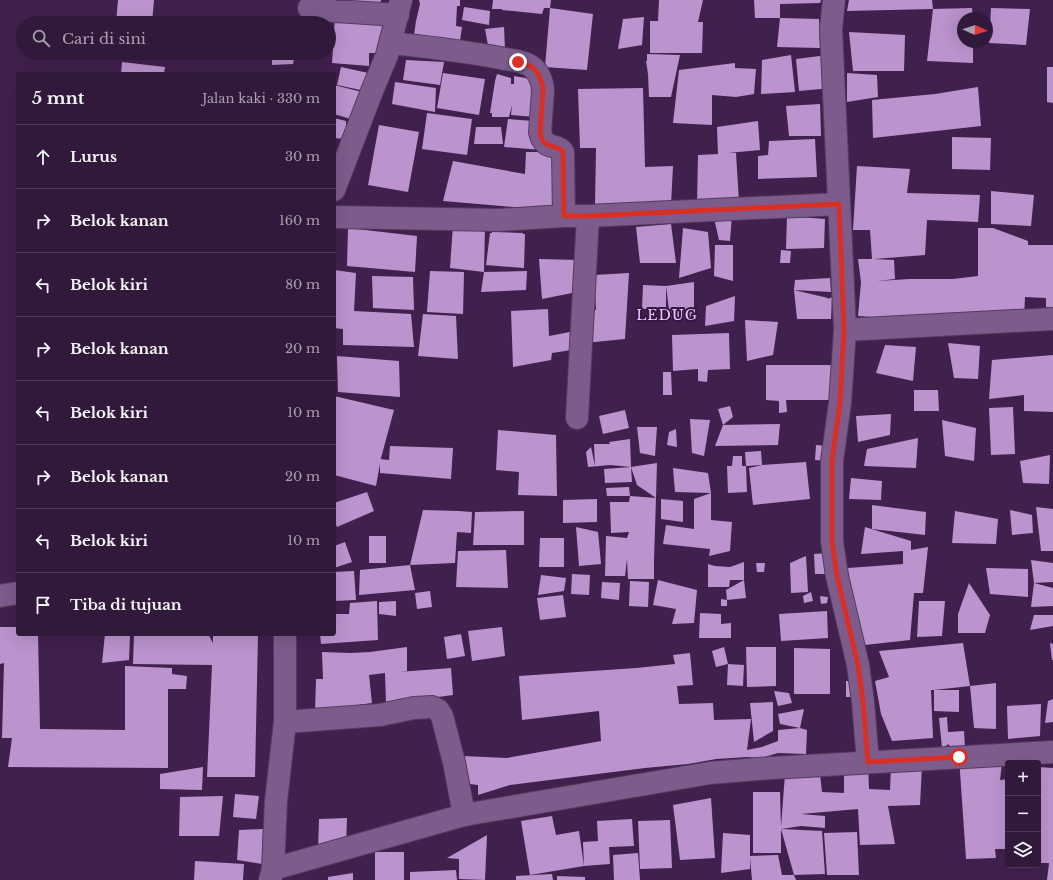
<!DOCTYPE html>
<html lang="id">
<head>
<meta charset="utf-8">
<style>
  :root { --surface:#30193a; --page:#382242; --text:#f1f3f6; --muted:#a8a0af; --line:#4b3854 }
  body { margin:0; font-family:"Libre Baskerville",serif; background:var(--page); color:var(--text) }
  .controls { position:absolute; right:12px; bottom:12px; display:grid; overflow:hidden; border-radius:4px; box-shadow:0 4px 16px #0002 }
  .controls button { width:36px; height:36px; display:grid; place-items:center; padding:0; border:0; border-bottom:1px solid var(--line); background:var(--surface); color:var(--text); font:20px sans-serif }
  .compass { position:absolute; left:957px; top:12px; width:36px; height:36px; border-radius:50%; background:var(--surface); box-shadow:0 4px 16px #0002; rotate:93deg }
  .stop { position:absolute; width:12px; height:12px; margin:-9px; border:3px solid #d93025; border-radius:50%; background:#fff }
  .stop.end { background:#d93025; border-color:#fff; box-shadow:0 1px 4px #0008 }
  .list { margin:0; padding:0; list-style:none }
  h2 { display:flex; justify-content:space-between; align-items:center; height:52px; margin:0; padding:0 16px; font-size:17px }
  h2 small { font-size:13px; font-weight:400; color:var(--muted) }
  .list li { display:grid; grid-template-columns:26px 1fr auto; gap:12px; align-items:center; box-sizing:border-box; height:64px; padding:0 16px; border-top:1px solid var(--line) }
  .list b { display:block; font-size:15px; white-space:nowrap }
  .list em { font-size:13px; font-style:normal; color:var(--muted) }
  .icon { flex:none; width:22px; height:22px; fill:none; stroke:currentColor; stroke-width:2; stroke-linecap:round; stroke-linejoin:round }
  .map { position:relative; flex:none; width:1053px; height:880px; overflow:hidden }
  .search { position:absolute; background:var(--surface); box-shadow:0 4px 16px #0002; left:16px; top:16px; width:320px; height:44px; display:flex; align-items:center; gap:10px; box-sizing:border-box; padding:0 14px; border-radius:22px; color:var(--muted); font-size:15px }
  .panel { position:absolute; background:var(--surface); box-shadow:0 4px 16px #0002; left:16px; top:72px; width:320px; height:564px; border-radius:4px }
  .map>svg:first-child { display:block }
  .building { fill:#bb93ce }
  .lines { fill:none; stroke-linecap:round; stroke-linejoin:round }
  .minor-casing { stroke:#543b5e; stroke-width:24 }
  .tertiary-casing { stroke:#543b5e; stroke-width:24 }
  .minor { stroke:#7d5c8d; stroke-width:22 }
  .tertiary { stroke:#7d5c8d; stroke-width:22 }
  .route { stroke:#d93025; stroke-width:5 }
  .labels { text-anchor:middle; stroke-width:4; stroke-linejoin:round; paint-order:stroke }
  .quarter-label { font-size:14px; letter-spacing:1px; fill:#ebc6fd; stroke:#351742 }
</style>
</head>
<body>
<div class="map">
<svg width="1053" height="880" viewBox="0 0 1053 880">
  <rect width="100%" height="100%" fill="#40214d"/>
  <g class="building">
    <polygon points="118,0 154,0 152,23 116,23"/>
    <polygon points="329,0 381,0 380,5"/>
    <polygon points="419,0 460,0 460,6 457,6 456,26 462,27 459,47 413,42 416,21 420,4"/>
    <polygon points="493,0 551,0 550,8 593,14 587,70 545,67 550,8 544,8 542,14 502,10 502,9 492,9"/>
    <polygon points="659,0 703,0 698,22 703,22 702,53 650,53 650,21 658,21"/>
    <polygon points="754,0 821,0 820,3 780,4 780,18 755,18"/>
    <polygon points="849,0 932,0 933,9 847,11"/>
    <polygon points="464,7 490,11 489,25 462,20"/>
    <polygon points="972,8 973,18 963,18 963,42 973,42 973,63 927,61 933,9"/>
    <polygon points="991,8 1030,9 1026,45 989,43"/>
    <polygon points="335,17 383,20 381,53 369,53 369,66 332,63"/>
    <polygon points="644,17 642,45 618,49 623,19"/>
    <polygon points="780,18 819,19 820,48 777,47"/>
    <polygon points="504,27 505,49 489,51 485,29"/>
    <polygon points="849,32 905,35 904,71 853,71"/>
    <polygon points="272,53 295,53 293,64 272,65"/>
    <polygon points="647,54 680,55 671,97 649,97 648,74 646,61 647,61"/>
    <polygon points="791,55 795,92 761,94 762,60"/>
    <polygon points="828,55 831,88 799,91 796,59"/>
    <polygon points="406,60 444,62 440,85 403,80"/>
    <polygon points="122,62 165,67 164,74 121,74"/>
    <polygon points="735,63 735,68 756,69 754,94 736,97 712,95 712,125 673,123 679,70"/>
    <polygon points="341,67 373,74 370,92 337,85"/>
    <polygon points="1047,67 1053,67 1053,103 1047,102"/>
    <polygon points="443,73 485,79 479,115 437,108"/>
    <polygon points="847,73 877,75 878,97 847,102"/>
    <polygon points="497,74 511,78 511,84 514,84 514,76 554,83 542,150 504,147 508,119 545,122 535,117 511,115 512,105 509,117 492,117 492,113 490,113 495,81"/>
    <polygon points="395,82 436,88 435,112 392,104"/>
    <polygon points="334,85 362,92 354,120 334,114"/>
    <polygon points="978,87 981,126 873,138 872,100 935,94"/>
    <polygon points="643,88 645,167 673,166 671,205 595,205 596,148 580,148 578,89"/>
    <polygon points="820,104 821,136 789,136 786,106"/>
    <polygon points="427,113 472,119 467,155 422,149"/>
    <polygon points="334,118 346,121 346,139 334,138"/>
    <polygon points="758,121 760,150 728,153 736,153 739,202 697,205 698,155 718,154 717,127"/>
    <polygon points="379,125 419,132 408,192 368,185"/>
    <polygon points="476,127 501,127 503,144 474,144"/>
    <polygon points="952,137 991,138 990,170 952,169"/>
    <polygon points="815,139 817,177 758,179 758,156 768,155 769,141"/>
    <polygon points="526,152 571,152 571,209 525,208 443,201 453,161 525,174"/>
    <polygon points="857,166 910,169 907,193 980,195 978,222 927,220 925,255 874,259 894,260 895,279 877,281 910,279 953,279 978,276 978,228 993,228 1028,241 1028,245 1053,245 1053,308 1046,307 1046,298 1025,297 1024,318 910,320 858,316 861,282 858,259 872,259 870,230 853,230"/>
    <polygon points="991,191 1034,195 1031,226 991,224"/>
    <polygon points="732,215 730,241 719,240 714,218"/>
    <polygon points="787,216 825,219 824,248 786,249"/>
    <polygon points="671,224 676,263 640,263 636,227"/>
    <polygon points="453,225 485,225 484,272 450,268"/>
    <polygon points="348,228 417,236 415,272 347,266"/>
    <polygon points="683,228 708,232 711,268 679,278"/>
    <polygon points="492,232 523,233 523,234 525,234 524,268 486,265 490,233 492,233"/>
    <polygon points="715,245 733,245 733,281 714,276"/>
    <polygon points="781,250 791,251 790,263 780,263"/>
    <polygon points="539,259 579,260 577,292 542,299"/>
    <polygon points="334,270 356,273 354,311 411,314 414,347 343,345 343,329 334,328"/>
    <polygon points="430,271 464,272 463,314 427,312"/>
    <polygon points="527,271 526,290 481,292 484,272"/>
    <polygon points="629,273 625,339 585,343 586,311 596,310 594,275"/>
    <polygon points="372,276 413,277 414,310 373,308"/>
    <polygon points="830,278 831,292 794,290 795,280"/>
    <polygon points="694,282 694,318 670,318 666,286 666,309 642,309 643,285 666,286"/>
    <polygon points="794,290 828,298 828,299 832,297 831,319 797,319"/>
    <polygon points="735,296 734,321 705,326 706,306"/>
    <polygon points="548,309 549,336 575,331 578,349 552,353 551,360 513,367 511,311"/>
    <polygon points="423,314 456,316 458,359 418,356"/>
    <polygon points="745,320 778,322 773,355 747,361"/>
    <polygon points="729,333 730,369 708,370 707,382 698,381 698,369 673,371 672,335"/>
    <polygon points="948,343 980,346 978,379 954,378"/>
    <polygon points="885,345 916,347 913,381 876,373"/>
    <polygon points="1053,355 1053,412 1024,411 1024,395 989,399 992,360"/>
    <polygon points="337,356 399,361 400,397 338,392"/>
    <polygon points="766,365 835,365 835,400 786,400 787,412 779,413 779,401 766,400"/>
    <polygon points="663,372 671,372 672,395 663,395"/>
    <polygon points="914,390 938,390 939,411 914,411"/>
    <polygon points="334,396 394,410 381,458 376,486 334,475"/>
    <polygon points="730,406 733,417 723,425 718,409"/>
    <polygon points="1013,407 1015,454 991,455 989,408"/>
    <polygon points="625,410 629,428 603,434 599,416"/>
    <polygon points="891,414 890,435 858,442 856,416"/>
    <polygon points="690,419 710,420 704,456 692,453"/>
    <polygon points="942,420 976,428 974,461 945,456"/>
    <polygon points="780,424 778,445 715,446 723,425"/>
    <polygon points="637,427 657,427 655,456 640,453"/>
    <polygon points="676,429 677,447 667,445 669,432"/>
    <polygon points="498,430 556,435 557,496 518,495 519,472 496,470"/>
    <polygon points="918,438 916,468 864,466 867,449"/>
    <polygon points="630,439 631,467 657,463 656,498 654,559 654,579 628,579 627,559 625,576 605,576 606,536 627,538 629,532 611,533 610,502 629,502 630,496 656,498 637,485 631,467 632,482 605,483 604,469 631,467 610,465 588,467 586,452 591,447 595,466 594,444 610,444 609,442"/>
    <polygon points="816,445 828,446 827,461 815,460"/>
    <polygon points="390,446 453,448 451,479 380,473 380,459 389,460"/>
    <polygon points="761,451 762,465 746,466 745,452"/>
    <polygon points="1050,455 1049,484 1023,483 1020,461"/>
    <polygon points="733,456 742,456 742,466 746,466 747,492 728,493 727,466 732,466"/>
    <polygon points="806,462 810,499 753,505 749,468 762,465"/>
    <polygon points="673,468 708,473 711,493 711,520 732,522 730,551 709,556 710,549 663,544 666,525 694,529 694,499 711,493 675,492"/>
    <polygon points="851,478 882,481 881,500 849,499"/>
    <polygon points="629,487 630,496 607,496 606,488"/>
    <polygon points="367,492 374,511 337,527 334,520 334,503"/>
    <polygon points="597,499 597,522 563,523 563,500"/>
    <polygon points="661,499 683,501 683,522 661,519"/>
    <polygon points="872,505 926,512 925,535 872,529"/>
    <polygon points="1036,507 1053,509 1053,551 1041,551"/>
    <polygon points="423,510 459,511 472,512 471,533 457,532 455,563 410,565"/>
    <polygon points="1010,510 1032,515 1033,533 1012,535"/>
    <polygon points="524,511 524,545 473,545 475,512"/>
    <polygon points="955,511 998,519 996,544 952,543"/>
    <polygon points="576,527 598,532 601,564 579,566"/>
    <polygon points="865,527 911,541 911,550 928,547 923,593 914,593 910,640 865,645 850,596 848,568 903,564 903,551 861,554"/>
    <rect x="369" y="536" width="17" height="27"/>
    <polygon points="540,538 564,538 564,567 539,567"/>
    <polygon points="345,542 352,562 334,568 334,546"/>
    <polygon points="506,550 508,588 456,587 458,551"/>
    <polygon points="828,553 828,574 815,574 814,554"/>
    <polygon points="806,556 808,592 791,593 790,563"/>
    <polygon points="1031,560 1053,563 1053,582 1034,583"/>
    <polygon points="744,562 744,580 730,580 729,587 708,587 708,564 715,566 730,567"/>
    <polygon points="756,563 765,563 764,572 757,572"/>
    <polygon points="410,565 415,590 359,595 360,570"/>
    <polygon points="986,568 1028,569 1028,597 990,594"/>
    <polygon points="354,571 356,600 334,601 334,572"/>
    <polygon points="572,574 590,575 589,595 571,594"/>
    <polygon points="541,575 566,578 564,591 538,595"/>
    <polygon points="658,580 697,590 694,623 672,624 676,609 653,605"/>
    <polygon points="744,580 746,598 727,600 727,606 721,606 721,599 727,600 726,590"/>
    <polygon points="630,581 649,582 648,607 629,606"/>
    <polygon points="602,582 620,583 619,600 601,598"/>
    <polygon points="969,583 990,615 985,633 958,633 958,614"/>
    <polygon points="1034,583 1053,588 1053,606 1031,607"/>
    <polygon points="430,591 432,607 417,609 415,593"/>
    <polygon points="811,592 813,601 804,603 803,596"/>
    <polygon points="563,595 566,617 540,620 537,598"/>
    <polygon points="820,596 828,597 827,603 821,604"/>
    <polygon points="377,601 378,640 321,644 320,634 334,634 334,614 349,614 350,603"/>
    <polygon points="396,601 396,616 379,614 379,602"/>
    <polygon points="919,601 945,601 942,636 917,637"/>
    <polygon points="827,611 828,638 781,641 779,614"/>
    <polygon points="700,613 721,614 721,624 731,623 731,638 699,638"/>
    <polygon points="1034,615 1053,615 1053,626 1030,630"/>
    <polygon points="0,627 18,627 18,634 38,634 40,729 125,730 125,666 172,668 172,674 187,676 186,689 168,689 168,768 8,767 12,738 2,738 4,663 0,664"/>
    <polygon points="502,627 505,656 472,661 468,631"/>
    <polygon points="105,634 130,634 129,660 102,663"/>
    <polygon points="134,634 208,634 213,643 213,634 258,634 255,777 207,777 212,665 133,664"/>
    <polygon points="461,634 465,656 447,659 444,637"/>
    <polygon points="963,643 970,686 934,690 959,690 959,712 934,711 934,690 931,690 933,738 892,741 881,714 875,681 889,677 879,651"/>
    <polygon points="1050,643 1053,644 1053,660 1052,660"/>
    <polygon points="407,647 407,671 398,672 451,668 453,695 386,704 385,673 369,675 372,703 315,711 316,679 323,679 322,652 350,653 370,652"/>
    <polygon points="724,647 728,664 744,665 743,686 727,685 728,664 716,667 712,651"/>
    <polygon points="746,647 776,647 776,686 747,687"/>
    <polygon points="794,648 830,649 830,694 794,694"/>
    <polygon points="690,653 693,685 677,686 679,704 713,703 714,720 751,719 747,750 762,747 778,741 778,730 800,728 780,724 778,714 804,709 800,728 807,730 806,754 778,753 761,758 747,757 716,759 688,764 645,768 510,785 478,795 478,785 461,783 463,756 507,758 601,741 599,711 522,720 519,676 636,668 675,664 673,655"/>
    <polygon points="846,681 854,681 855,697 846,697"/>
    <polygon points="996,683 996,729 974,728 970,686"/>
    <polygon points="774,691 789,693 792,703 778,706"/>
    <polygon points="1053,699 1053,722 1045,723 1048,701"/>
    <polygon points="773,702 773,731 754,742 750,703"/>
    <polygon points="1041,704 1040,736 1008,739 1007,706"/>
    <polygon points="947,717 948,732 964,731 965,748 949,749 949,744 942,748 939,718"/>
    <polygon points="1003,755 1000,780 1008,779 1008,849 995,849 996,858 966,859 959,757"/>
    <polygon points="868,762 869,789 890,790 891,767 922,766 920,805 888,806 895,844 860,845 858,809 801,814 825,816 825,828 801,826 781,829 822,831 825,874 794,875 796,880 752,880 750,858 750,869 721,873 723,833 750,835 750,856 778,855 782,875 794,875 781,829 781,853 753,853 753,792 780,792 781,827 785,774 820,774 822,792 844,793 844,764"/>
    <polygon points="203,767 202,790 160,789 160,774"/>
    <polygon points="1038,767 1053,768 1053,880 1047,880 1049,863 1038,863"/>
    <polygon points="235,794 259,796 256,819 233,817"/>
    <polygon points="223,796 219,836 179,836 180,797"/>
    <polygon points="711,798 715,858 680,860 673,805"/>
    <polygon points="552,816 556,835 579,831 584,866 530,875 521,821"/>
    <polygon points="347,818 346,846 318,852 319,819"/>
    <polygon points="632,819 634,846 609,847 610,864 584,866 583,842 598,841 597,821"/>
    <polygon points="670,820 672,868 640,869 638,821"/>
    <polygon points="263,829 262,864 237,860 239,830"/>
    <polygon points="857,832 859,875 827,875 824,833"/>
    <polygon points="487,835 485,880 459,879 459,859 447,858"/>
    <rect x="375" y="852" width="29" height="28"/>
    <polygon points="638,853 640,880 614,880 613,855"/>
    <polygon points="195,861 244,864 243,880 194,880"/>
    <polygon points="456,870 457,880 410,880 410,872"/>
    <polygon points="353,873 353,880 328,880 328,877"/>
    <polygon points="552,874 553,880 516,880 516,876"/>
    <polygon points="557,876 585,877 585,880 557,880"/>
  </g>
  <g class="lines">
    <defs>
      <g id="minor">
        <polyline points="834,0 831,29 845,330 840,403 832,461 832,541 837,576 858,665 863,702 868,762"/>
        <polyline points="309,8 335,11 398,15"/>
        <path d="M391,43C427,47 464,51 500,58C509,60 525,61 532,67C539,72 543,83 543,91L540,132C545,152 556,142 563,152L564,216"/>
        <polyline points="334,217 499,220 564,216 588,216 839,204"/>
        <polyline points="845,330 1053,319"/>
        <polyline points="577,418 588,216"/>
        <polyline points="0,596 18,593"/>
        <polyline points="285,722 380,715 414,708 432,707 438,710 442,716 454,762 464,815"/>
        <polyline points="273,869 464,815 710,773 771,768 1053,752"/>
      </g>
      <g id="tertiary">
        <polyline points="334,190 372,91 387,55 401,0"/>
        <polyline points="270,880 273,869 276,801 285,722 285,634"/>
      </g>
    </defs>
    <use href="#minor" class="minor-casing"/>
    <use href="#tertiary" class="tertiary-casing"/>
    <use href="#minor" class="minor"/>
    <use href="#tertiary" class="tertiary"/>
  </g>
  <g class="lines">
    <path class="route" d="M518,62C522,63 527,64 530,66C538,70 543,83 543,91L540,132L541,137L543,141L546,144L560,149L563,152L564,216H588L839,204L844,330L840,403L832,461V541L837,576L858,665L863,702L868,762L959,757"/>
  </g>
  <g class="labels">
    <g class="quarter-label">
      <text x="667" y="320">LEDUG</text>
    </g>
  </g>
</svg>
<div class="controls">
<button>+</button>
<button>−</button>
<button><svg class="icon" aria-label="layers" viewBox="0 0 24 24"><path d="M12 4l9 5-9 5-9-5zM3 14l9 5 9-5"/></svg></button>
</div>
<svg class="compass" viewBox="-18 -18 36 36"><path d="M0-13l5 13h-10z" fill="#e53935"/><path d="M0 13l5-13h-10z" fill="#a8a0af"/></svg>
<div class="stop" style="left:959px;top:757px"></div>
<div class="stop end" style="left:518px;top:62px"></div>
<div class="search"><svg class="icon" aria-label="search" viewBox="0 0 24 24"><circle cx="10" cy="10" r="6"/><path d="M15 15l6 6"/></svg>Cari di sini</div>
<section class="panel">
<h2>5 mnt<small>Jalan kaki · 330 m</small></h2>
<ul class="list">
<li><svg class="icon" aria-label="ahead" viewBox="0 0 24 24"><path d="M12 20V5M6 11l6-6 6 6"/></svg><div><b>Lurus</b></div><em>30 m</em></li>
<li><svg class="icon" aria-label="right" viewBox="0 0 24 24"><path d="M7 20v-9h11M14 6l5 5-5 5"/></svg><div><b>Belok kanan</b></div><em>160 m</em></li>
<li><svg class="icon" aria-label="left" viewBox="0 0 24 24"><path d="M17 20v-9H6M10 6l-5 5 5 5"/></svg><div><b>Belok kiri</b></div><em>80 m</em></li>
<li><svg class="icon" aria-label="right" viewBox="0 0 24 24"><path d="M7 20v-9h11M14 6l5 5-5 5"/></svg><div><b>Belok kanan</b></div><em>20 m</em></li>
<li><svg class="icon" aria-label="left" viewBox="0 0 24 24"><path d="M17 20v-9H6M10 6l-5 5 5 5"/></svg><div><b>Belok kiri</b></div><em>10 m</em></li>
<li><svg class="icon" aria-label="right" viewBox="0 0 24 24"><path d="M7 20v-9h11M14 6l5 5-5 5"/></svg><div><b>Belok kanan</b></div><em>20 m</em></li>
<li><svg class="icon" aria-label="left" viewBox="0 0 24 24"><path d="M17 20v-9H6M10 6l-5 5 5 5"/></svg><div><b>Belok kiri</b></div><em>10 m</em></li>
<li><svg class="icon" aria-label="arrive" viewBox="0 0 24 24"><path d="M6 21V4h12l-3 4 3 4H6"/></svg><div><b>Tiba di tujuan</b></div></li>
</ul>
</section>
</div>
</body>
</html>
